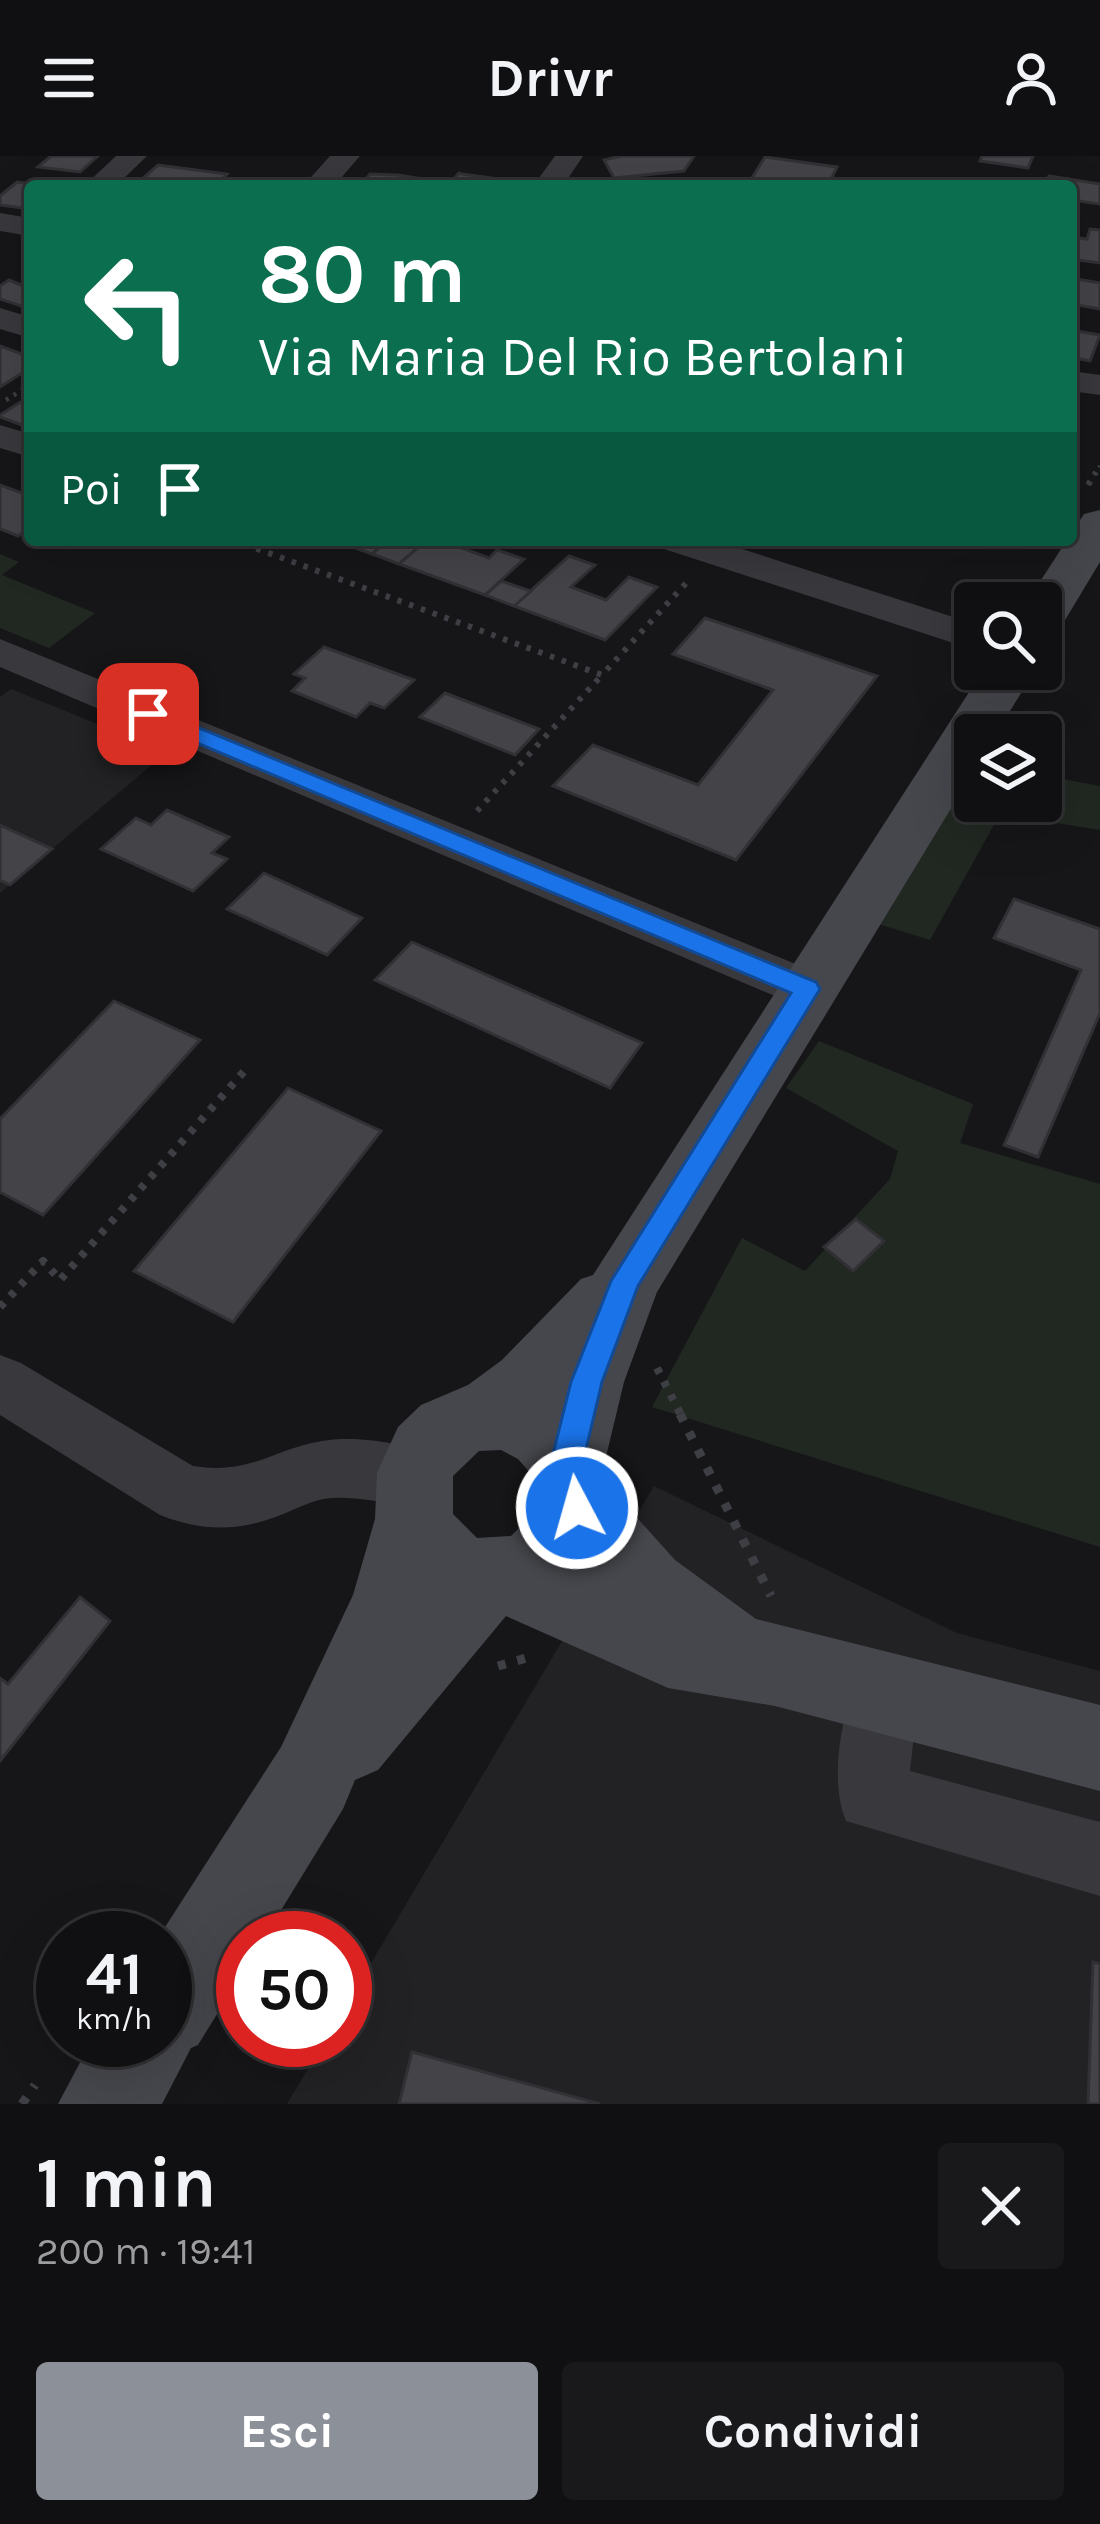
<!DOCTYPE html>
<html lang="it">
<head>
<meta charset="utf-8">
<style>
  body { margin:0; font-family:Karla,sans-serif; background:#19191b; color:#f1f3f6; height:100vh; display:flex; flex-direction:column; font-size:45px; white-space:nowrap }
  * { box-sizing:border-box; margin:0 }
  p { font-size:39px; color:#9c9d9f }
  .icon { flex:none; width:66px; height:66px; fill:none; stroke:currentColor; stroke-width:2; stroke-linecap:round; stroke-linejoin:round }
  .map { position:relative; height:1948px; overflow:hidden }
  .details { display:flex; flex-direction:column; background:#101012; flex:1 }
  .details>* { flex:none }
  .guide { position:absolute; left:24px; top:24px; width:1053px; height:366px; border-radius:12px; box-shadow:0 12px 48px #0002,0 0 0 3px #303032; background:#0b6e4f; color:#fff; overflow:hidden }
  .fabs { position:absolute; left:954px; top:426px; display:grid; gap:24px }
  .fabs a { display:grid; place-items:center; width:108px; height:108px; border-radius:12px; background:#101012; box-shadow:0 12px 48px #0002,0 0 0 3px #303032; font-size:60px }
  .speed { position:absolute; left:36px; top:1755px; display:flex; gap:24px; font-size:60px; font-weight:700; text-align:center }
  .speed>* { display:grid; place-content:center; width:156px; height:156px; border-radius:50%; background:#101012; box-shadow:0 12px 48px #0002,0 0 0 3px #303032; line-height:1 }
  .speed small { font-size:30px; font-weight:400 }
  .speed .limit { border:18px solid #d22; background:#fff; color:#111 }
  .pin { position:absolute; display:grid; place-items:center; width:102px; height:102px; color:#fff; margin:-51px; border-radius:24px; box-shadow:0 6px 18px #0006 }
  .me { position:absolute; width:132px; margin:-66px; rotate:354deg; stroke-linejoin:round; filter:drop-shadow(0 0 9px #0008) }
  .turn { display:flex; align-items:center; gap:42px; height:252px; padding:0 36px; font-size:54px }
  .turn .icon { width:156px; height:156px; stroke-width:2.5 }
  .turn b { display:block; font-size:84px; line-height:102px }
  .then { display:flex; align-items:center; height:114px; padding:0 36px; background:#0003; gap:24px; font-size:45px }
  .round { display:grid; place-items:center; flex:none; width:126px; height:126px; border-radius:12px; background:#19191b }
  .head { display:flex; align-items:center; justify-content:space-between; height:204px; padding:0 36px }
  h1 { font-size:72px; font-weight:700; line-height:90px }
  .cta { display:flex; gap:24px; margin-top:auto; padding:24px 36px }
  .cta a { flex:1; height:138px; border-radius:12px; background:#8c9099; color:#fff; font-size:48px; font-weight:700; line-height:138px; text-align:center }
  .cta a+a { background:#19191b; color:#f1f3f6 }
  header { display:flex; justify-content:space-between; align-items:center; height:156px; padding:0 36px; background:#101012; font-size:54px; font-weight:700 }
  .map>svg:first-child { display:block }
  .built { fill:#222225 }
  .green { fill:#212822 }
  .building { fill:#434348; stroke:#313034; stroke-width:3 }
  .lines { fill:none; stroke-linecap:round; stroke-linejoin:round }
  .path-far3 { stroke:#3e3f44; stroke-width:4.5; stroke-dasharray:3 6; stroke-linecap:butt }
  .path-far2 { stroke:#3e3f44; stroke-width:6; stroke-dasharray:4.5 8; stroke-linecap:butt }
  .path-far1 { stroke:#3e3f44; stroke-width:8; stroke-dasharray:6 9; stroke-linecap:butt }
  .path { stroke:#3e3f44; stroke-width:9; stroke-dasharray:8 12; stroke-linecap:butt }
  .street { fill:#38383d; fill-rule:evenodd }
  .secondary { fill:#46474c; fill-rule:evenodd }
  .route { fill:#1a73e8; stroke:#114b97; stroke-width:3 }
</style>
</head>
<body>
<header><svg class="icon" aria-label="menu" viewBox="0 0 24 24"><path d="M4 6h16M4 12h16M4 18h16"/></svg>Drivr<svg class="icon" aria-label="person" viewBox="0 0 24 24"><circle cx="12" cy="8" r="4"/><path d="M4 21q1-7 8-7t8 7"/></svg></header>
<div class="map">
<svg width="1100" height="1948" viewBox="0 0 1100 1948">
  <rect width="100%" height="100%" fill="#161618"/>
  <g class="built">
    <polygon points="11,533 167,596 0,737 0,541"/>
    <polygon points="654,1330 957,1477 1100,1515 1100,1948 287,1948 325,1884 345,1884 345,1851"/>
  </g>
  <g class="green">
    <polygon points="0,398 19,406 2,419 95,457 49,492 0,472"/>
    <polygon points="975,610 975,645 1041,645 1041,619 1100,630 1100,674 1000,658 930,784 872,766"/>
    <polygon points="819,885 973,948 960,987 1100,1028 1100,1391 652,1251 742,1082 805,1115 890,1023 898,995 786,932"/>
  </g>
  <g class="building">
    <polygon points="51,0 98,0 80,16 38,11"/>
    <polygon points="621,0 694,0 684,15 614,22 604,4"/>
    <polygon points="982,0 1033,0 1028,12 980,5"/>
    <polygon points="765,1 837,11 828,30 770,30 750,25"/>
    <polygon points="158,9 196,14 227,18 216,30 134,30"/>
    <polygon points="459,17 462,18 506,24 502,30 448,30"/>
    <polygon points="370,18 398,19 423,23 416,30 360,30"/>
    <polygon points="1049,20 1100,28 1100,48 1071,44 1071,30 1045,30"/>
    <polygon points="17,26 44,30 30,30 30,53 0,49 0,40"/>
    <polygon points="1090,73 1100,74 1100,107 1071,103 1071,81 1087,83"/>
    <polygon points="1071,122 1100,127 1100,153 1071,148"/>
    <polygon points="9,124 21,129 30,124 30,153 0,143 0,130"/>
    <polygon points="1071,174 1100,179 1090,205 1071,201"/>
    <polygon points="0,190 30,201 30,212 0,231"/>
    <polygon points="30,240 30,272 0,261 0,259"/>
    <polygon points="0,329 30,340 30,372 18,380 0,373"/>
    <polygon points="334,384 388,384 372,398"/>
    <polygon points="388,384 392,384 417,393 399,408 372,398"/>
    <polygon points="427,384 463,384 456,390 489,402 497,394 524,403 485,439 399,408"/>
    <polygon points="569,400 595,409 571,431 606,444 629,421 657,431 605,484 514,450"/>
    <polygon points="501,425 531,435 514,450 485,439"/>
    <polygon points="705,462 877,520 736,704 553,630 593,589 698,629 773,534 673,498"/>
    <polygon points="324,491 414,524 384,552 370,547 356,561 292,535 305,522 294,518"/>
    <polygon points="445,537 539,573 515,599 420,561"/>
    <polygon points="167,654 229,681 212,697 227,703 193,735 101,693 136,662 151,669"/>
    <polygon points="0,669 52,693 10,729 0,724"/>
    <polygon points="264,717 362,762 327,799 227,753"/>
    <polygon points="1014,743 1100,773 1100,857 1038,1001 1004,989 1081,814 994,782"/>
    <polygon points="412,786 642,887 610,932 375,824"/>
    <polygon points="114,845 200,884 43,1059 0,1036 0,963"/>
    <polygon points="288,932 381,975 233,1166 134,1115"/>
    <polygon points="856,1063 884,1085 853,1115 824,1091"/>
    <polygon points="80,1441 110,1465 0,1605 0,1522 8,1528"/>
    <polygon points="1093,1806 1100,1808 1100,1948 1088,1948"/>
    <polygon points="412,1896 600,1948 399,1948"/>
  </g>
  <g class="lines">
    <g class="path-far3">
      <polyline points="6,244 30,229"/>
      <polyline points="1094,319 1100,310"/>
    </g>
    <g class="path-far2">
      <polyline points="1088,329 1096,316"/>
      <polyline points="233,384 602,519 688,425"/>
      <polyline points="477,655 602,519"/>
    </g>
    <g class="path-far1">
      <polyline points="0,1151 43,1105 60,1124 247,912"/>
      <polyline points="657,1212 682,1261"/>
    </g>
    <g class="path">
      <polyline points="680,1258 771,1440"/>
      <polyline points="498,1510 530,1501"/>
      <polyline points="22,1948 35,1929"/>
    </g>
    <g class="street">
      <polygon points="116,0 147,0 116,30 84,30"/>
      <polygon points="330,0 360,0 334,30 303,30"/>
      <polygon points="555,0 583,0 563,30 533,30"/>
      <polygon points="0,57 30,62 30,80 0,75"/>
      <polygon points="0,152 30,161 30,182 0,173"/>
      <polygon points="1071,215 1100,219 1100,239 1071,235"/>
      <polygon points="0,269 30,278 30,301 0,292"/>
      <polygon points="656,384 714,384 975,468 975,494 661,392"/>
      <polygon points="0,483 825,820 832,833 825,846 807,852 789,846 0,511"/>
      <path d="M0 1199 21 1207 193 1310C252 1319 270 1294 322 1285 354 1279 404 1287 434 1299L444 1320 434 1341C396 1356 361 1337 323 1343 308 1346 292 1355 278 1360 237 1376 200 1375 160 1359L0 1259Z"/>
      <path d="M885 1500 909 1510 919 1534 910 1615 1100 1666V1740L846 1665C828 1622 843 1553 861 1510Z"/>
    </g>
    <g class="secondary">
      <polygon points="1100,354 1100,406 1059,474 1041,478 1041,447 1026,447 1084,358"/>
      <path d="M984 513H1036L995 579H975V613L657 1136 624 1226 605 1305 613 1335 675 1404 756 1463 1100 1549V1635L775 1550 668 1532 506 1460 378 1614 355 1624 343 1653 264 1782H243V1816L198 1889 191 1892 162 1948H58L92 1884H165V1782H158L281 1591 353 1439 375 1363 377 1317 398 1271 421 1249 468 1229 502 1204 581 1123 593 1119ZM501 1294 518 1303 533 1320V1358L511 1380 477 1382 453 1358V1320L479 1295Z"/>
    </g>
  </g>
  <polygon class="route" points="148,551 816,826 820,833 638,1130 602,1226 584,1302 592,1326 588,1363 577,1367 565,1363 552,1302 571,1226 611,1125 791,837 140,563 140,553"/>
</svg>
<div class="fabs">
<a><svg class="icon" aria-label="search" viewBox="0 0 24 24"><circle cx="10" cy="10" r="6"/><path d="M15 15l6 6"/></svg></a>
<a><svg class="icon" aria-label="layers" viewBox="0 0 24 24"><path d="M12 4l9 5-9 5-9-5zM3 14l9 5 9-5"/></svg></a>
</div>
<div class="speed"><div>41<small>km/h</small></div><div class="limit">50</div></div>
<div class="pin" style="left:148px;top:558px;background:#d93025"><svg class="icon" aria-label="arrive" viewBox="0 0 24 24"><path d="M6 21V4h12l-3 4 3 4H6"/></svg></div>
<svg class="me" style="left:577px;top:1352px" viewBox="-20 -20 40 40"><circle r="17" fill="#1a73e8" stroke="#fff" stroke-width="3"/><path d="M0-11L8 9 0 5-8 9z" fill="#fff"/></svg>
<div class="guide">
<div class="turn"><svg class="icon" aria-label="left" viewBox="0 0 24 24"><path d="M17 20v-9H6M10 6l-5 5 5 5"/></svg><div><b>80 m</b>Via Maria Del Rio Bertolani</div></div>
<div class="then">Poi<svg class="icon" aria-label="arrive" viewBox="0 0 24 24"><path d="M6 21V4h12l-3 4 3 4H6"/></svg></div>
</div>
</div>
<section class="details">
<div class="head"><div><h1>1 min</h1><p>200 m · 19:41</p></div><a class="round"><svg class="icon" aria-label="close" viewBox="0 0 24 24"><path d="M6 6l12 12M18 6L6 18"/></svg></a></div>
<div class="cta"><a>Esci</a><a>Condividi</a></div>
</section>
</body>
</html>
